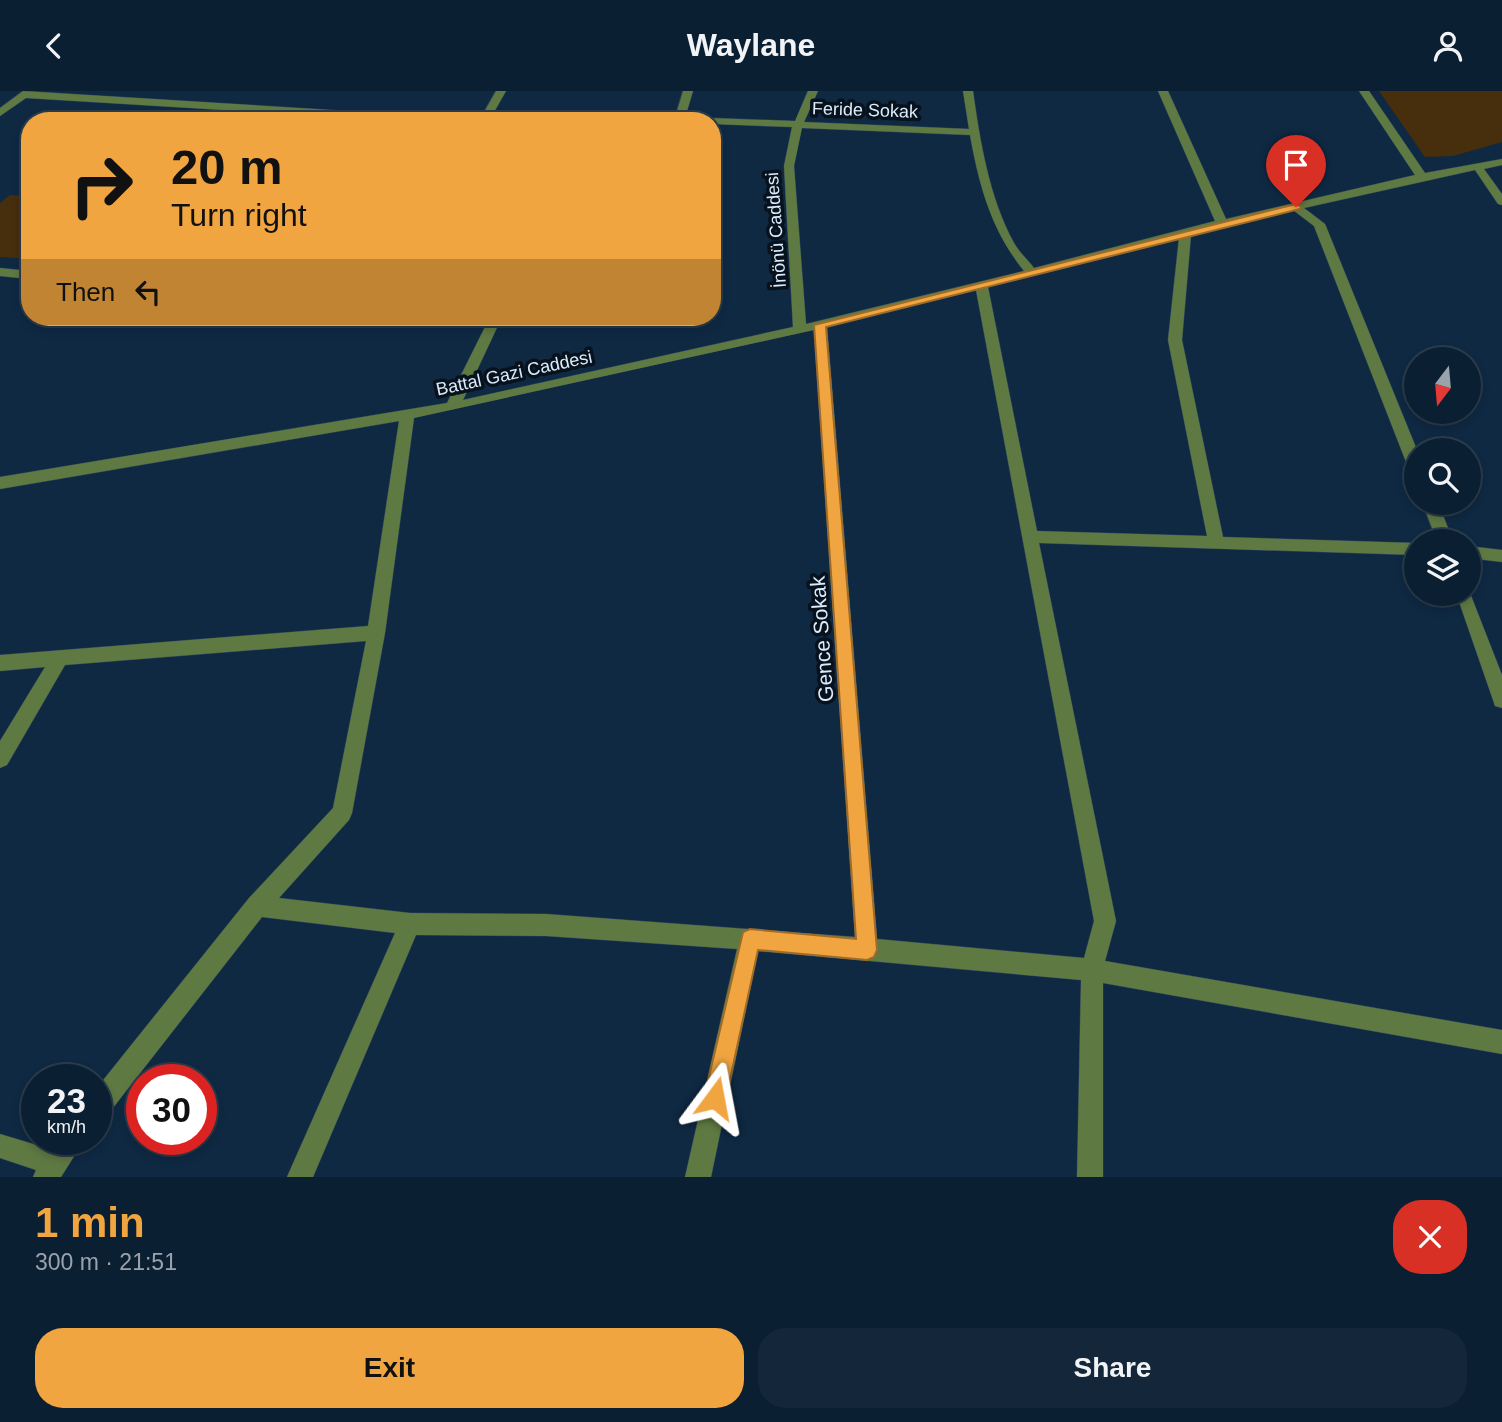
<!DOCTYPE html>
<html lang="en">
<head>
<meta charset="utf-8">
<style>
  body { margin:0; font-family:Arial,sans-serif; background:#14273a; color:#f1f3f6; height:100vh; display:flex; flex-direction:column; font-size:26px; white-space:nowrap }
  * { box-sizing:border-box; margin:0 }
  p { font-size:23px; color:#9aa2ac }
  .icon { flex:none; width:38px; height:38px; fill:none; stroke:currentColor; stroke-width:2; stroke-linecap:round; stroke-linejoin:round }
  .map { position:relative; height:1086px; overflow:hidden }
  .side { display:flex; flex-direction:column; background:#0b1f32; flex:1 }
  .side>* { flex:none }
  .guide { position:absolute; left:21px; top:21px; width:700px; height:214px; border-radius:28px; box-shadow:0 4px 10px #0003,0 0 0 2px #2b3d4d; background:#f1a540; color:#111; overflow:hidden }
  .needle { width:46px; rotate:196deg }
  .tools { position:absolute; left:1404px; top:256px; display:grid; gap:14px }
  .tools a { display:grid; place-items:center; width:77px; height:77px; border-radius:50%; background:#0b1f32; box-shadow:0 4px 10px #0003,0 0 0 2px #2b3d4d; font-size:35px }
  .speed { position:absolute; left:21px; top:973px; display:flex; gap:14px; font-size:35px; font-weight:700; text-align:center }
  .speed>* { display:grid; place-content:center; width:91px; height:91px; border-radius:50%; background:#0b1f32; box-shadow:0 4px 10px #0003,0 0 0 2px #2b3d4d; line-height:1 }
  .speed small { font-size:18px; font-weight:400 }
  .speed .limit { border:10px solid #d22; background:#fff; color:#111 }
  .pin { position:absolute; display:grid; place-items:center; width:60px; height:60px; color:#fff; margin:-72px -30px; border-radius:50% 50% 50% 0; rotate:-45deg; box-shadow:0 0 7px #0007 }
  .pin .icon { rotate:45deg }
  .me { position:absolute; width:77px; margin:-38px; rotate:13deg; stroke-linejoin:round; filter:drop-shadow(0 0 5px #0008) }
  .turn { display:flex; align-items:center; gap:24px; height:147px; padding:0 35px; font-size:32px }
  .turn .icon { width:91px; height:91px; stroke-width:2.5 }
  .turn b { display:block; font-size:49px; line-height:60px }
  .then { display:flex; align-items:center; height:66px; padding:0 35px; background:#0003; gap:14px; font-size:26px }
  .round { display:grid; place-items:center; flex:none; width:74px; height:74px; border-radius:28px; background:#14273a }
  .overview { display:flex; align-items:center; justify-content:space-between; height:119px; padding:0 35px }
  h1 { font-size:42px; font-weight:700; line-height:52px; color:#f1a540 }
  .primary-button { display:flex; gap:14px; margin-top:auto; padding:14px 35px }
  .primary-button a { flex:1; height:80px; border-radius:28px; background:#f1a540; color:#111; font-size:28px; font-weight:700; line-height:80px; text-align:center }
  .primary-button a+a { background:#14273a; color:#f1f3f6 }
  header { display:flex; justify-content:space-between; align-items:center; height:91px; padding:0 35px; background:#0b1f32; font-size:32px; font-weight:700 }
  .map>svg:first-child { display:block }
  .green { fill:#472e0c }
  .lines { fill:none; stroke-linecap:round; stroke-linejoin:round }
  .minor-casing { stroke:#2c445d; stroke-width:1 }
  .minor { fill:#5f7943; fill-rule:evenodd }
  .route { fill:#f1a540; stroke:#9d6b2a; stroke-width:2 }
  .labels { text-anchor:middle; stroke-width:7; stroke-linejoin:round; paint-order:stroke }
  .far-street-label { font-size:18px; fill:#dbebfc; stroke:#07121d }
  .street-label { font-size:21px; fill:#dbebfc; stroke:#07121d }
</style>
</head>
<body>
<header><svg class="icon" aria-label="back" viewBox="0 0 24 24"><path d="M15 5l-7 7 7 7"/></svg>Waylane<svg class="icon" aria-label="person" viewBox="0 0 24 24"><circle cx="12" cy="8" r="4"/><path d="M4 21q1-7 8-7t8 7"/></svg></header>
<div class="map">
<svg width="1502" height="1086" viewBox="0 0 1502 1086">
  <rect width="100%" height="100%" fill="#0f2943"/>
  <g class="green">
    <polygon points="1379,0 1502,0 1502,51 1453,65 1425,66"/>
    <polygon points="10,104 30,105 30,168 0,166 0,112"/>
  </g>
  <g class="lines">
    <defs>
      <g id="minor">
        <polygon points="23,0 462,27 467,30 407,30 26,7 0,25 0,17"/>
        <polygon points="496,0 506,0 489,30 479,30"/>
        <polygon points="683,0 693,0 684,30 674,30"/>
        <path d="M808 0H818L804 31 969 38 963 0H973C980 50 989 106 1014 152 1019 161 1028 169 1034 177L1215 130 1158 0H1168L1226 128 1415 84 1359 0H1369L1425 82 1502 68V74L1484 78 1502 103V114L1498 113 1475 79 1304 117 1325 133 1417 359 1416 381 1408 376 1314 135 1293 119 1191 144 1182 249 1223 446 1416 452V464L1039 452 1116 830 1105 870 1502 939V963L1103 892V1086H1077L1081 889 758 860 711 1086H685L737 858 546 845 416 844 313 1086H287L395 842 262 826 105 1027 96 1030V998L249 807 333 717 366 550 65 574 7 674 0 677V650L45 576 0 580V564L368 535 399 330 0 398V386L447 312 490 226H502L463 309 793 236 784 75 792 36 712 33V30H707L712 27 795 30ZM802 37 970 44C979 94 991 139 1024 180L806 233 794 75ZM1179 147 1168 249 1207 445 1037 440 988 196ZM976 199 1094 830 1084 867 877 848 827 236ZM814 239 855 846 546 823 410 822 279 807 349 729 352 722 385 542 414 327Z"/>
        <polygon points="0,177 30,180 30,188 0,185"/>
        <polygon points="1422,411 1438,411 1453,450 1437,450"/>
        <polygon points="1468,455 1502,459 1502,471 1468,467"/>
        <polygon points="1468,497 1502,584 1502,617 1495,615 1493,609 1456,502 1468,502"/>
        <polygon points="0,1043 50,1058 58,1048 85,1048 61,1086 33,1086 36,1079 0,1067"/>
      </g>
    </defs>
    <use href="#minor" class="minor-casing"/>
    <use href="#minor" class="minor"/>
  </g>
  <polygon class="route" points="1296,113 1301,116 1300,118 826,236 877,859 874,866 867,869 758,859 726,1007 723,1015 715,1018 707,1015 704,1007 743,841 750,838 856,848 814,234"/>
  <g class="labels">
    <g class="far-street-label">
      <text transform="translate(865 19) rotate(2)" y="6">Feride Sokak</text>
      <text transform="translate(776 139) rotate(-94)" y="6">İnönü Caddesi</text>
      <text transform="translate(514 282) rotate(-12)" y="6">Battal Gazi Caddesi</text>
    </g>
    <g class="street-label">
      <text transform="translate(822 548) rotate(-94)" y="7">Gence Sokak</text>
    </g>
  </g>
</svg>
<div class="tools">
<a><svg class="needle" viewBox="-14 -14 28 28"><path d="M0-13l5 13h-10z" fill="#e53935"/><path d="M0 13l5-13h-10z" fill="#9aa2ac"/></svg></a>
<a><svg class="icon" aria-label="search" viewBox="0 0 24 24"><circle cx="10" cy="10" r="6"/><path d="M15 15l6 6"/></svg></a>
<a><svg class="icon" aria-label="layers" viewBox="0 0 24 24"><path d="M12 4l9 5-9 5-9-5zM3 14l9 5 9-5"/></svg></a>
</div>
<div class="speed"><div>23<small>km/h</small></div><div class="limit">30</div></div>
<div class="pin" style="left:1296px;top:116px;background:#d93025"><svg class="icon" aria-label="arrive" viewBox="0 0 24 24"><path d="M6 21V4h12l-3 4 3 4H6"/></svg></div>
<svg class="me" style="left:715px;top:1007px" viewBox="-20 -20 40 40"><path d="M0-17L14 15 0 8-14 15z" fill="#f1a540" stroke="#fff" stroke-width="4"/></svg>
<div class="guide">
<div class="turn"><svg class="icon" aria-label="right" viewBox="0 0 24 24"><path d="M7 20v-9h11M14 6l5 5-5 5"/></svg><div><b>20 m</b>Turn right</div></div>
<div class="then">Then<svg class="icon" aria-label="left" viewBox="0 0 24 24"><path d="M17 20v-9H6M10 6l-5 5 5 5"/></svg></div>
</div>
</div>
<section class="side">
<div class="overview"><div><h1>1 min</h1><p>300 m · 21:51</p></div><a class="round" style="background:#d93025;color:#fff"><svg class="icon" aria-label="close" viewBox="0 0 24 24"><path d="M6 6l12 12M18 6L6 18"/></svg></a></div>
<div class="primary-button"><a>Exit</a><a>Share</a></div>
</section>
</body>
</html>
